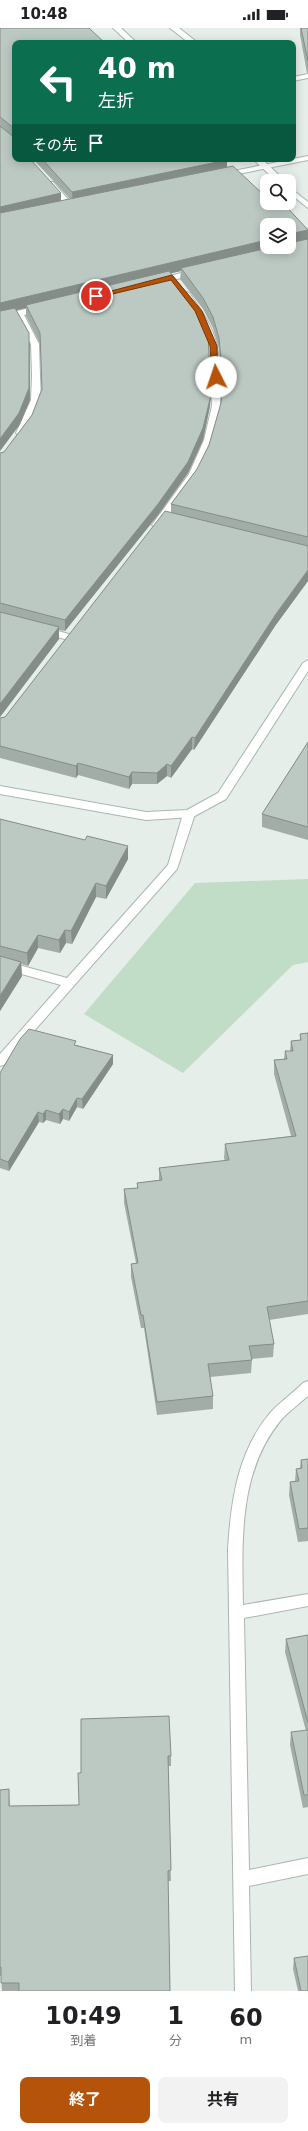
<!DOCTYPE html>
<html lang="ja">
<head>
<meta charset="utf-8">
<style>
  body { margin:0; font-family:"DejaVu Sans","Noto Sans JP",sans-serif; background:#f2f2f2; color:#202124; height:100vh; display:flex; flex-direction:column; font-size:15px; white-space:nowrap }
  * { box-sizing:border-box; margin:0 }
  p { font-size:13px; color:#757577 }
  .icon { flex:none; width:22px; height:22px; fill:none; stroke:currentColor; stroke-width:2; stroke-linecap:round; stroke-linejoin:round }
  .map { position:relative; height:1963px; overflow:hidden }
  .side { display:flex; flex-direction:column; background:#fff; flex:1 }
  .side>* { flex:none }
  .guide { position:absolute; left:12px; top:12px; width:284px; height:122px; border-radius:8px; box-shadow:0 2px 10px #0003; background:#0b6e4f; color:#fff; overflow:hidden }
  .controls { position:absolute; left:260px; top:146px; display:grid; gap:8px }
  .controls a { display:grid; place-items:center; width:36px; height:36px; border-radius:8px; background:#fff; box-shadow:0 2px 10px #0003; font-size:20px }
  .pin { position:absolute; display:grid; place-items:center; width:34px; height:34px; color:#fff; margin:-17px; border:2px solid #fff; border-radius:50%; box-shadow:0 1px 4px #0007 }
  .me { position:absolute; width:44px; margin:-22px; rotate:356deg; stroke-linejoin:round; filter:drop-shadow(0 0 3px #0008) }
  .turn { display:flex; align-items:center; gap:14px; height:84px; padding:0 20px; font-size:18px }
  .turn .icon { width:52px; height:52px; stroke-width:2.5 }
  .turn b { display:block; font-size:28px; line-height:34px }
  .then { display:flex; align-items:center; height:38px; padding:0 20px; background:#0003; gap:8px; font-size:15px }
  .eta { display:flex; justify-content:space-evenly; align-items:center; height:68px; text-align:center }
  .eta b { font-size:24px; font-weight:700; line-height:28px }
  .cta { display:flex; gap:8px; margin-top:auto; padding:8px 20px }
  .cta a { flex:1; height:46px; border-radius:8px; background:#b45309; color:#fff; font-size:16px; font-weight:700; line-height:46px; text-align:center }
  .cta a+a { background:#f2f2f2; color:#202124 }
  .status { display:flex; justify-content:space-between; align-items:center; height:28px; padding:0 20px; background:#fff; direction:ltr }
  .status svg { height:11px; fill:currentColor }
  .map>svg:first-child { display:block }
  .green { fill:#c1ddc7 }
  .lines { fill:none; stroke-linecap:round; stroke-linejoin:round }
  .lane-casing { stroke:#a9b6b1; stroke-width:2 }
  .street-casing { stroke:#a9b6b1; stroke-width:2 }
  .secondary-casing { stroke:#a5b9b1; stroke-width:2 }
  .lane { fill:#fff; fill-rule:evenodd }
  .street { fill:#fff; fill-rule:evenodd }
  .secondary { fill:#fff; fill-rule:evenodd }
  .wall { fill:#a2ada8 }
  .shaded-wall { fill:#848d88 }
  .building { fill:#bcc9c3; stroke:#848d88 }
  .route { fill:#b45309; stroke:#753606 }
</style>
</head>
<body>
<div class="status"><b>10:48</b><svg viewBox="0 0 49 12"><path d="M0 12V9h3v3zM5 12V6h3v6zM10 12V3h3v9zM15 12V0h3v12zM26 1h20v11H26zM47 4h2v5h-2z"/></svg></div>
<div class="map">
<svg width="308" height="1963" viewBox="0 0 308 1963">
  <rect width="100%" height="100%" fill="#e6eeea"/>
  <polygon class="green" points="308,851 308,934 293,937 183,1045 84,986 195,855"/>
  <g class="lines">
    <defs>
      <g id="lane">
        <polygon points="170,0 179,0 198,15 189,15"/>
        <polygon points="308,46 308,50 293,53 293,49"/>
      </g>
      <g id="street">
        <polygon points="308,128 308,132 223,149 219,147 223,145"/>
        <polygon points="47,154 53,154 72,176 72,180 66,180 47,158"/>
        <polygon points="196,241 199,242 199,246 159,255 155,252"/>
        <path d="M186 264 189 265C200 280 214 300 217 319 225 362 221 409 198 447 187 465 173 482 160 499L157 500 152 497 189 446 204 412 212 378 209 318 194 283 182 267Z"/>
        <polygon points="42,277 45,278 45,282 24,287 39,316 40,348 41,372 26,405 21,408 16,405 31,372 32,348 31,316 16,289 0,293 0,287"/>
        <polygon points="44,599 72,607 73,609 68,612 40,604 40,600"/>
        <polygon points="189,782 195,786 177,841 4,1037 0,1038 0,1026 61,957 0,940 0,932 67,950 168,837 183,786"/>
        <path d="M308 1353V1368C299 1376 289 1383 281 1392 238 1444 242 1514 243 1577L308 1566V1578L244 1590 249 1842 308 1830V1846L249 1858 251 1963H235L228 1521C231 1472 238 1422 271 1384 281 1373 293 1365 303 1355Z"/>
      </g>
      <g id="secondary">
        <polygon points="113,0 121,0 137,15 129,15"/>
        <polygon points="253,131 262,131 285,153 276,153"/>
        <polygon points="289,159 308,174 308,180 289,165"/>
        <polygon points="308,632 308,643 226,771 193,789 146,792 0,766 0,758 146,784 187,782 218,765 303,635"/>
      </g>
    </defs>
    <use href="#lane" class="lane-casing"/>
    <use href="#street" class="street-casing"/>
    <use href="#secondary" class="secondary-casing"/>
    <use href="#lane" class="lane"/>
    <use href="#street" class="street"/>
    <use href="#secondary" class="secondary"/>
  </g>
  <g class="wall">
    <polygon points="0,0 15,15 15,131 61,165 61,173 70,171 33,131 226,131 227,132 227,139 267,175 308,201 308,553 275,598 194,722 192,721 171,750 167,748 157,756 132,756 129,761 78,747 76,750 0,730 0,690 5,689 171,485 171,476 197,441 209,417 221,375 222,360 219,321 213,300 203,281 180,251 181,243 171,245 210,378 203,412 188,445 158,487 65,603 59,602 59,611 0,689 0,425 4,424 32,387 42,361 40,316 26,288 26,280 16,282 30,316 30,372 20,396 0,423"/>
    <polygon points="300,0 308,0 308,45 307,45 300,7"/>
    <polygon points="308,714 308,812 262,799 262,786"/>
    <polygon points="0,791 128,831 106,871 96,869 72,916 66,915 60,925 38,920 28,938 21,936 22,948 0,983"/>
    <polygon points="308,1005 308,1286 269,1292 274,1316 273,1329 252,1331 251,1345 210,1349 213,1368 213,1381 157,1387 144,1300 141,1300 131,1249 131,1236 136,1235 124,1175 124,1161 137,1160 137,1155 159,1152 159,1140 225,1133 224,1130 225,1116 291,1108 274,1046 274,1032 284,1031 285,1023 290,1023 291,1013 300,1012 300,1006"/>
    <polygon points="76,1017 113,1027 113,1036 83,1081 77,1079 69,1093 63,1091 60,1096 46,1092 43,1095 39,1094 9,1143 0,1140 0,1045"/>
    <polygon points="308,1431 308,1513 298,1514 289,1467 290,1454 295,1453 296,1441 300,1440 301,1432"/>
    <polygon points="308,1607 308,1779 303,1780 290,1717 291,1704 306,1703 285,1624 286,1611"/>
    <polygon points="81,1691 171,1728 171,1738 168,1738 171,1853 168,1853 170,1963 2,1963 1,1948 0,1948 0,1762 9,1761 10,1778 79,1777 81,1745"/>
    <polygon points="294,1930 308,1963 298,1963 293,1941"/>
  </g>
  <g class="shaded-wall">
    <polygon points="227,132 227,143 73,174 72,164"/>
    <polygon points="61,165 61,176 0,189 0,179"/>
    <polygon points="308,202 308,213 289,217 289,206"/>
    <polygon points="267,212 267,219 281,219 181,240 181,243 27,279 26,277 26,280 0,286 0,275"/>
    <polygon points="29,305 30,372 20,396 0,423 0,411"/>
    <polygon points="211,367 210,378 203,412 188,445 158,487 65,603 65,592"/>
    <polygon points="308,542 308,553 275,598 194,722 195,710 276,586"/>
    <polygon points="59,599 59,611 0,689 0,676"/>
    <polygon points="192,709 192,721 171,750 171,738"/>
    <polygon points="78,735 78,747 76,750 76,738"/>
    <polygon points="167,736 167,748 157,756 157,745"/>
    <polygon points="132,744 132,756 129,761 129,749"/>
    <polygon points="128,818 128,831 106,871 106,858"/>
    <polygon points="96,855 96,869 72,916 71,903"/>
    <polygon points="65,902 66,915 60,925 59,912"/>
    <polygon points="38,907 38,920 28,938 27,925"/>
    <polygon points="21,934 22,948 0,983 0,968"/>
    <polygon points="113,1027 113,1036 83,1081 82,1071"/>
    <polygon points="77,1070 77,1079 69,1093 69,1084"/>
    <polygon points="63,1081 63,1091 60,1096 59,1086"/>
    <polygon points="46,1082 46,1092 43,1095 43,1086"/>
    <polygon points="38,1084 39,1094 9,1143 8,1134"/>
  </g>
  <g class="building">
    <polygon points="0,0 89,0 105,15 15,15 15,101 0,89"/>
    <polygon points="301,0 308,0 308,33"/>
    <polygon points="0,98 15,110 15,131 30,131 61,165 0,179"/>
    <polygon points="42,131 226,131 227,132 72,164"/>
    <polygon points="233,138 267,170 267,175 272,175 273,176 278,175 283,175 308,202 289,206 289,197 267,197 267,212 0,275 0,185"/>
    <polygon points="308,211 308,509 171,476 197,441 209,417 221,375 223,353 219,310 213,289 203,270 181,240 272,219 289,219 289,215"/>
    <polygon points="169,243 193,273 208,307 211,367 203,400 188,434 158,476 65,592 0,575 0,425 4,424 32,387 42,361 40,305 26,277"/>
    <polygon points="15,280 29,305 29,360 19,385 0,411 0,283"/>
    <polygon points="165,483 308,518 308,542 276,586 195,710 192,709 171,738 167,736 157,745 132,744 129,749 78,735 76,738 0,718 0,690 5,689"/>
    <polygon points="0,584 59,599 0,676"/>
    <polygon points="308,714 308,799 262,786"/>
    <polygon points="0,791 85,812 87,808 128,818 106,858 96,855 71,903 65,902 59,912 38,907 27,925 0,918"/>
    <polygon points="0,928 21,934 0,968"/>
    <polygon points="29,1001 76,1013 74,1017 113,1027 82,1071 77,1070 69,1084 63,1081 59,1086 46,1082 43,1086 38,1084 8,1134 0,1131 0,1045 20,1011"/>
    <polygon points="308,1005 308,1273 267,1279 274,1316 249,1318 252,1332 208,1336 213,1368 157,1374 143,1287 141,1287 131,1236 138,1235 124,1161 138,1160 137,1155 162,1152 159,1140 229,1132 225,1116 296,1108 274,1032 287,1031 285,1023 293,1023 291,1013 301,1012 300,1006"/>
    <polygon points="308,1431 308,1500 299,1501 290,1454 299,1453 296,1441 302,1440 301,1432"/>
    <polygon points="308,1607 308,1695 286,1611"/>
    <polygon points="169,1688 171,1728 168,1728 171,1842 168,1843 170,1963 19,1963 19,1955 1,1955 1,1939 0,1939 0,1762 9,1761 9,1778 79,1777 78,1745 81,1745 81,1691"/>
    <polygon points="308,1702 308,1767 304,1767 291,1704"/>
    <polygon points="308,1928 308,1963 301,1963 294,1930"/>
  </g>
  <polygon class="route" points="172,247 202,283 217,318 218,350 212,349 210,318 195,283 171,252 96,270 92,268"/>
</svg>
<div class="controls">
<a><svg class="icon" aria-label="search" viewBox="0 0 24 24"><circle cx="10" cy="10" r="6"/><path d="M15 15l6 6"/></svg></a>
<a><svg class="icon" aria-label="layers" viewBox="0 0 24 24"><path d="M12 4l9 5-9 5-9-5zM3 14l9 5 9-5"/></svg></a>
</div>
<div class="pin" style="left:96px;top:268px;background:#d93025"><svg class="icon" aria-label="arrive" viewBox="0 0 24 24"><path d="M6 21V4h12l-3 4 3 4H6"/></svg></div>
<svg class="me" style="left:216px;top:349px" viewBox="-20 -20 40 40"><circle r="19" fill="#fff"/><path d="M0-13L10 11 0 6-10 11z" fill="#b45309"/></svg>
<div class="guide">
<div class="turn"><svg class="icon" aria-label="left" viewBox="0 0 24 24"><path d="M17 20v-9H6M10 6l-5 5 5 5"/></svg><div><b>40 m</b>左折</div></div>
<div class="then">その先<svg class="icon" aria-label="arrive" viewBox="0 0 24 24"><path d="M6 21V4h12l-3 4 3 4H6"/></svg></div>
</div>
</div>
<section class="side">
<div class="eta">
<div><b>10:49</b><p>到着</p></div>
<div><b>1</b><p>分</p></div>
<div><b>60</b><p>m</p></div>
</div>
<div class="cta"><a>終了</a><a>共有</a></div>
</section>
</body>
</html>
